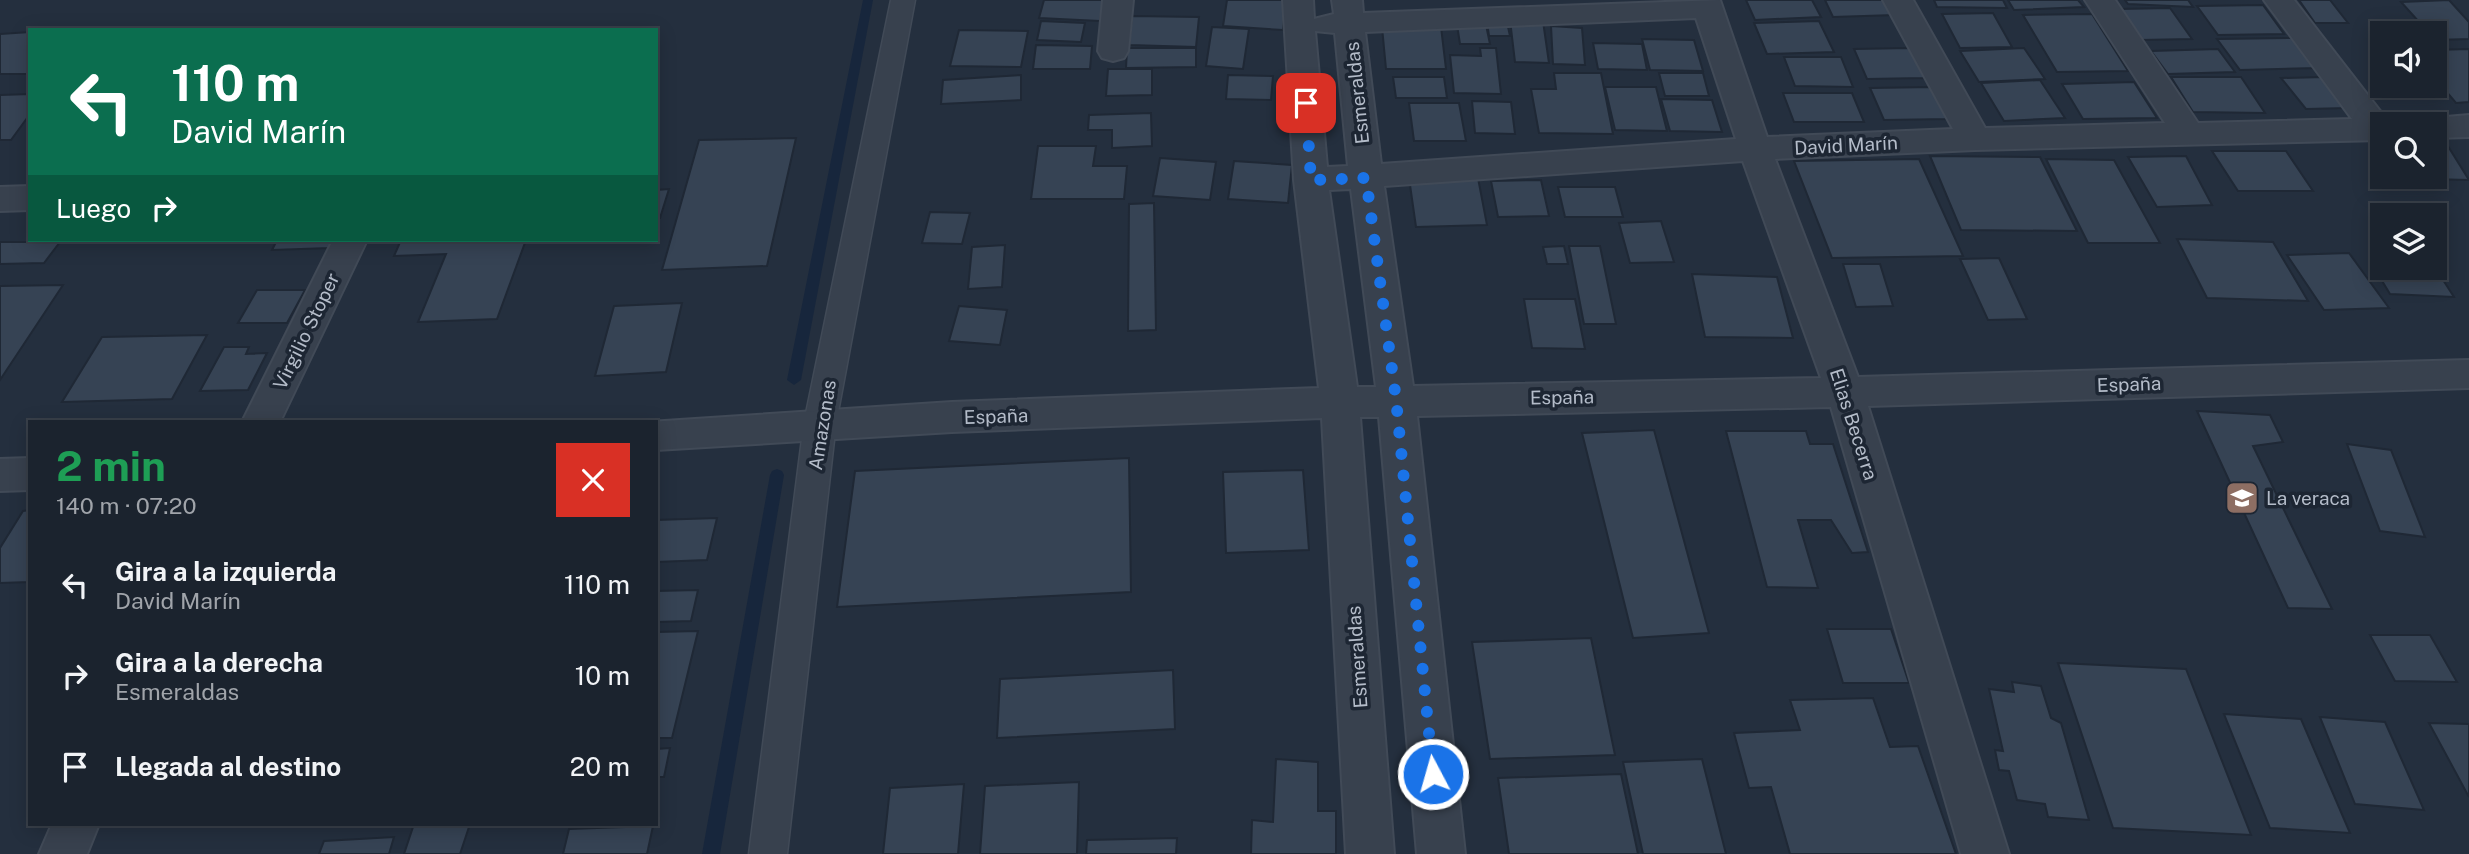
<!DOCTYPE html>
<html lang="es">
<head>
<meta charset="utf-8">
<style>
  body { margin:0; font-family:"Public Sans",sans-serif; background:#282f3a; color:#f1f3f6; height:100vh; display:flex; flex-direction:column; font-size:26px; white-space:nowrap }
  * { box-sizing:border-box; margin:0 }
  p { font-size:23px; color:#a0a4aa }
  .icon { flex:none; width:38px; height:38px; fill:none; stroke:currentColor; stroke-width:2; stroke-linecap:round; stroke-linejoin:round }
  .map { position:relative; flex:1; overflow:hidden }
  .panel { position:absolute; left:28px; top:420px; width:630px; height:406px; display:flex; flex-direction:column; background:#1b232e; border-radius:0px; box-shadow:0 4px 18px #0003,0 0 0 2px #39404a }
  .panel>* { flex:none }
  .hud { position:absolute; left:28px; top:28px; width:630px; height:214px; border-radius:0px; box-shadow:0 4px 18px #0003,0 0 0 2px #39404a; background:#0b6e4f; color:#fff; overflow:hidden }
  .fabs { position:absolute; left:2370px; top:21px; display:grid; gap:14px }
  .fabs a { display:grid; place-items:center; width:77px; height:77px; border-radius:0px; background:#1b232e; box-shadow:0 4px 18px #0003,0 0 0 2px #39404a; font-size:35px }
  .pin { position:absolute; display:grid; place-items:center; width:60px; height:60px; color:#fff; margin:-30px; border-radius:14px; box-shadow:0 4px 10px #0006 }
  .me { position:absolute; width:77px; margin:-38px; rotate:354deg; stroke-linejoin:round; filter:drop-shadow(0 0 5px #0008) }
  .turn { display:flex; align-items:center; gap:24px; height:147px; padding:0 28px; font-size:32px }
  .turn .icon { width:91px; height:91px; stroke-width:2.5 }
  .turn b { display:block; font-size:49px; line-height:60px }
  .then { display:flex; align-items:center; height:66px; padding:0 28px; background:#0003; gap:14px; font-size:26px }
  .round { display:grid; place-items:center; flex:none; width:74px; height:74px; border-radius:0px; background:#282f3a }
  .head { display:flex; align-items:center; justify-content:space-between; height:119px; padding:0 28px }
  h1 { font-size:42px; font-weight:700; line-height:52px; color:#1e9e55 }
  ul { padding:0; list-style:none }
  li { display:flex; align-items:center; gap:21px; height:91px; padding:0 28px }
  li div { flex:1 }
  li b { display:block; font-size:26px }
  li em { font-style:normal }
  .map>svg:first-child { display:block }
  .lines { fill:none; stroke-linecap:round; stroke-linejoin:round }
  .stream { fill:#17263c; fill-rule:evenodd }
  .building { fill:#364354; stroke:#1f2835; stroke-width:2 }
  .pedestrian-casing { stroke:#414a57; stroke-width:3 }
  .minor-casing { stroke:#414a57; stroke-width:4 }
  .pedestrian { fill:#38414e; fill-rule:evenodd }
  .minor { fill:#38414e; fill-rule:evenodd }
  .route { stroke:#1a73e8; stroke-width:12; stroke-dasharray:0 21.6 }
  .labels { text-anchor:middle; stroke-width:7; stroke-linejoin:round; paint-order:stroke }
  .street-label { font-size:19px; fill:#b4bcc9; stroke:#1d2633 }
  .poi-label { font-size:19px; fill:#b4bcc9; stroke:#1d2633; text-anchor:start }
</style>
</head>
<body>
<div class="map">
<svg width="2469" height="854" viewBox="0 0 2469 854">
  <rect width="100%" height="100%" fill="#242f3e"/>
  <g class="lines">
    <g class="stream">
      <polygon points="863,0 873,0 801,380 794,385 787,380"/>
      <polygon points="777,469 782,471 784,475 720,854 702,854 770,475 772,471"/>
    </g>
  </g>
  <g class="building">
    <polygon points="1044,0 1104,0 1100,21 1039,18"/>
    <polygon points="1227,0 1286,0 1283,30 1223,26"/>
    <polygon points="1746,0 1812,0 1821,17 1755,20"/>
    <polygon points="1825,0 1887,0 1895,15 1833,17"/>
    <polygon points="1934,0 2003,0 2007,8 1937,7"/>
    <polygon points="2008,0 2078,0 2084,7 2014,10"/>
    <polygon points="2125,0 2188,0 2193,7 2128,4"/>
    <polygon points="2299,0 2330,0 2348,23 2315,23"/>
    <polygon points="2449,0 2469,22 2469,39 2436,40 2434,33 2429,33 2401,2"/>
    <polygon points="2263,5 2284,34 2218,35 2197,6"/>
    <polygon points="2170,8 2192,39 2140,40 2119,9"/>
    <polygon points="1993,13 2012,47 1960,48 1942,14"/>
    <polygon points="2092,14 2128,71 2057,72 2023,15"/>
    <polygon points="1132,16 1199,17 1196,47 1129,45"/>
    <polygon points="1510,20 1543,21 1549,63 1515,62"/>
    <polygon points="1041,21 1085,23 1081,42 1037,40"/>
    <polygon points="1819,21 1834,52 1767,54 1754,23"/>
    <polygon points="1487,22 1507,22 1510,36 1489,36"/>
    <polygon points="1457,25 1486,25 1490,44 1460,44"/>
    <polygon points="1551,26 1582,28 1585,65 1553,64"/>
    <polygon points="1212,27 1249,29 1243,69 1206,66"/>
    <polygon points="1382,27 1441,27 1446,69 1386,69"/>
    <polygon points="959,30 1028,31 1021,67 950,66"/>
    <polygon points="30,32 30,74 0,74 0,34"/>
    <polygon points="2293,38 2317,68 2240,70 2217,39"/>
    <polygon points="1642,39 1694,40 1703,71 1650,70"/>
    <polygon points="1593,43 1642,44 1647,70 1598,69"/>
    <polygon points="1036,45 1092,46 1090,69 1033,69"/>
    <polygon points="1127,48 1196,48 1196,67 1126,68"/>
    <polygon points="1480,48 1496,48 1501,94 1454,93 1450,55 1481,56"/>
    <polygon points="1911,48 1925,78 1867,79 1854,49"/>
    <polygon points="2024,48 2045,79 1979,82 1960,51"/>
    <polygon points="2218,49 2235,72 2168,74 2151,51"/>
    <polygon points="2469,49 2469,102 2456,103 2434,77 2434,50"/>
    <polygon points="1784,57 1841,57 1853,87 1795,86"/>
    <polygon points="1108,69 1152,69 1152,95 1106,96"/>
    <polygon points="1554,73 1601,73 1613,134 1539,133 1531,89 1556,89"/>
    <polygon points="1659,73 1703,73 1709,96 1665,96"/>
    <polygon points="1021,75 1021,100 941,104 943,80"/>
    <polygon points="1228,75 1273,76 1271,100 1226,99"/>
    <polygon points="1393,77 1444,77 1447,98 1396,98"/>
    <polygon points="2171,77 2241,77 2265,113 2193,112"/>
    <polygon points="2324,77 2349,108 2306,109 2281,78"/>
    <polygon points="2040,80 2065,118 2004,121 1981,83"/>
    <polygon points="2134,82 2157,118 2083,119 2062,84"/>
    <polygon points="1605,87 1656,87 1667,131 1615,130"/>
    <polygon points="1933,87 1949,119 1884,120 1870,88"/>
    <polygon points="1783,93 1852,93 1864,122 1794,122"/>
    <polygon points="30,94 30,114 11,140 0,140 0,95"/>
    <polygon points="1661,99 1712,100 1722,132 1670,131"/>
    <polygon points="1472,101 1511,102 1515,134 1475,133"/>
    <polygon points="1409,103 1459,103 1466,141 1414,141"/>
    <polygon points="1151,113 1152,146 1112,148 1112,130 1088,130 1089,115"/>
    <polygon points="796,138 767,266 662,270 699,140"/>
    <polygon points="2434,143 2446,143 2469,180 2428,179 2427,177 2434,177"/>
    <polygon points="1038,146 1096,146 1093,166 1127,166 1124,199 1031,199"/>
    <polygon points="2212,151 2286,151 2313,191 2238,191"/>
    <polygon points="1930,156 2040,157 2077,231 1961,230"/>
    <polygon points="2186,156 2212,205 2157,207 2128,157"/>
    <polygon points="1160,158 1216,162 1210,200 1153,196"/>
    <polygon points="1919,159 1963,256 1832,258 1794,161"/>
    <polygon points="2046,159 2114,160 2160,243 2088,243"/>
    <polygon points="1234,161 1292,165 1288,203 1228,199"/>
    <polygon points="1409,178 1478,178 1487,225 1416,227"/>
    <polygon points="1541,180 1549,216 1498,217 1491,181"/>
    <polygon points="1558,187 1615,187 1623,217 1565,217"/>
    <polygon points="669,189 660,218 656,218 656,190"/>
    <polygon points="1154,203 1156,330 1128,331 1129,204"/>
    <polygon points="930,212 970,213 962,244 922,243"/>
    <polygon points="1661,221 1674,262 1630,263 1619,223"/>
    <polygon points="2177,239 2273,242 2308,301 2207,298"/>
    <polygon points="277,240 334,240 330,248 272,250"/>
    <polygon points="401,240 526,240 497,319 418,322 446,254 394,256"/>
    <polygon points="0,242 60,242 44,263 0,264"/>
    <polygon points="1005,245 1002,287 968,289 972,247"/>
    <polygon points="1564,246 1568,264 1547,264 1543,247"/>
    <polygon points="1569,246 1600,246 1616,324 1584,324"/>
    <polygon points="2349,253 2389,308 2324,310 2287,255"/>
    <polygon points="1999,258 2027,319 1988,320 1960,259"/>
    <polygon points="2370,261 2382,261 2382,268 2434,266 2454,297 2390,294"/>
    <polygon points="1843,264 1880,264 1893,306 1856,307"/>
    <polygon points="1692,274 1777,277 1793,338 1705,337"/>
    <polygon points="63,285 0,380 0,286"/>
    <polygon points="257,290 305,290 287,323 238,323"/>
    <polygon points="1524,299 1575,299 1585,349 1532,348"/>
    <polygon points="682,303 666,372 595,376 614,306"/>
    <polygon points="959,306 1007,310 1000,345 949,341"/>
    <polygon points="207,335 172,399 62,402 102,337"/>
    <polygon points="224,347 249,347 246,354 267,353 248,390 200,391"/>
    <polygon points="2197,411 2270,415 2283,442 2253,446 2332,609 2288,608"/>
    <polygon points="1654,430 1709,633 1633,638 1582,433"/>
    <polygon points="1726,431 1806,431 1810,444 1833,444 1868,552 1852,553 1831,520 1798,520 1818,588 1767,587"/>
    <polygon points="2347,444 2391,450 2425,537 2380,531"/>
    <polygon points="1129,458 1131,592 837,607 855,471"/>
    <polygon points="1303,470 1309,550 1226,553 1223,472"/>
    <polygon points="30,510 30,582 0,583 0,548 23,511"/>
    <polygon points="717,518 707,560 656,562 656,520"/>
    <polygon points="698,590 691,621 656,622 656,591"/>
    <polygon points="1827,629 1891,629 1909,683 1843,683"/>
    <polygon points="698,631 672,738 656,738 656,632"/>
    <polygon points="2370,635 2430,635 2457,682 2395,681"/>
    <polygon points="1591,638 1615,755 1490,759 1472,642"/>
    <polygon points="2058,663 2186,669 2251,835 2113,828"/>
    <polygon points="1173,670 1175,729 997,738 1000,679"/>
    <polygon points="2012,682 2041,686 2051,718 2061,723 2089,820 2048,817 2045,804 2017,800 2009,771 1999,770 1995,750 2003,751 1989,689 2014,692"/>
    <polygon points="1873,698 1890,747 1918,746 1956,854 1790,854 1771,787 1749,788 1734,733 1800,730 1790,700"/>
    <polygon points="2224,714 2301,719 2350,833 2270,828"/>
    <polygon points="2320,717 2385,722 2424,810 2355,804"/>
    <polygon points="2429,723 2469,724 2469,797"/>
    <polygon points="670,748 664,777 656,777 656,749"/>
    <polygon points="1276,759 1318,762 1318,811 1336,811 1336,854 1251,854 1252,820 1273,822"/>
    <polygon points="1702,759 1726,854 1643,854 1623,762"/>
    <polygon points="1621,774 1638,854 1509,854 1498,778"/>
    <polygon points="1079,782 1077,854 980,854 985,786"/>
    <polygon points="964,784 958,854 883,854 890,788"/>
    <polygon points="414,824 470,824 460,854 404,854"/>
    <polygon points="653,826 647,854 563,854 569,829"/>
    <polygon points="394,837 389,854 319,854 324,841"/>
    <polygon points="1177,838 1176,854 1086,854 1087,840"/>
  </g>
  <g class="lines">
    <defs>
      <polygon id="pedestrian" points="891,0 915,0 836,423 787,854 749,854 804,423"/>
      <g id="minor">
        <polygon points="1103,0 1133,0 1128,51 1124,58 1113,61 1102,58 1098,51"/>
        <path d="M1283 0H1313L1314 19 1334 14 1332 0H1362L1363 13 1720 0 1767 137 1953 129 1883 0H1913L1985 128 2165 123 2085 0H2115L2198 123 2352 119 2264 0H2294L2387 120 2393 121 2395 124H2382V140L1975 150 1775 159 1858 377 2469 360V388L1868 406 2009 854H1961L1831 407 1417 416 1465 854H1417L1379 417H1360L1394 854H1346L1322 418 952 432 656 450V422H649L952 402 1319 388 1294 180ZM1696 18 1736 139 1381 164 1365 32ZM1315 31 1335 33 1348 166 1327 167ZM1743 161 1821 378 1413 386 1384 186ZM1351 189 1376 387H1357L1329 190Z"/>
        <polygon points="2469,115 2469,137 2434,138 2434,124 2420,124 2423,119"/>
        <polygon points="30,186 30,210 0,211 0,187"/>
        <polygon points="333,240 367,240 280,422 242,422"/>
        <polygon points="30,458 30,490 0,491 0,459"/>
        <polygon points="52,824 99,824 87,854 39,854"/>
      </g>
    </defs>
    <use href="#pedestrian" class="pedestrian-casing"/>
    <use href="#minor" class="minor-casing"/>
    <use href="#pedestrian" class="pedestrian"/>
    <use href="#minor" class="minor"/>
  </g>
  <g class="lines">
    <polyline class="route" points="1306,103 1311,180 1366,178 1396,399 1433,774"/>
  </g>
  <defs>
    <symbol id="school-square" viewBox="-11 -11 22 22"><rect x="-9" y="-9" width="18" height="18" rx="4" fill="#8d6e63" stroke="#1d2633"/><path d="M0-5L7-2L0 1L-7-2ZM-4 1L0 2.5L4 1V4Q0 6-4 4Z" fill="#fff"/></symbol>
  </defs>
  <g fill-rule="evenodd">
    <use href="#school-square" x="2223" y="479" width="38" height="38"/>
  </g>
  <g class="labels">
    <g class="street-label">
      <text transform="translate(1357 93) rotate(-96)" y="7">Esmeraldas</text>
      <text transform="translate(1846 145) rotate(-3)" y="7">David Marín</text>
      <text transform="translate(306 331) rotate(-64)" y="7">Virgilio Stoper</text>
      <text transform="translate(2129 384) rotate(-2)" y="7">España</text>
      <text transform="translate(1562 397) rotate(-1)" y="7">España</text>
      <text transform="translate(996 416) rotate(-2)" y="7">España</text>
      <text transform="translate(1854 424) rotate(72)" y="7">Elias Becerra</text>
      <text transform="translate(822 425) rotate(-81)" y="7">Amazonas</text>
      <text transform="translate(1357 657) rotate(-94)" y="7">Esmeraldas</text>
    </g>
    <g class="poi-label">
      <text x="2266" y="505">La veraca</text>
    </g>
  </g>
</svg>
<div class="fabs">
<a><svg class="icon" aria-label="sound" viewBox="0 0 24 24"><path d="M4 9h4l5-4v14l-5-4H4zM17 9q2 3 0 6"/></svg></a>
<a><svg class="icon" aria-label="search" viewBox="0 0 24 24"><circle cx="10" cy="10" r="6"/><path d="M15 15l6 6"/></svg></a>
<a><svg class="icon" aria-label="layers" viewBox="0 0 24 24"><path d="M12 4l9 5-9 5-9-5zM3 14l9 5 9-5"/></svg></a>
</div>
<div class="pin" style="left:1306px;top:103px;background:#d93025"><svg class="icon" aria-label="arrive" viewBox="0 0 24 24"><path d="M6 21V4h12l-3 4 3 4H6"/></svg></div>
<svg class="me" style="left:1433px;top:774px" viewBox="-20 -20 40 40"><circle r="17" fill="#1a73e8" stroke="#fff" stroke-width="3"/><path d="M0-11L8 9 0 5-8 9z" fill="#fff"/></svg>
<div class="hud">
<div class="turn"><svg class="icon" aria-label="left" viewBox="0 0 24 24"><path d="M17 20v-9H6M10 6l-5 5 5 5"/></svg><div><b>110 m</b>David Marín</div></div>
<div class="then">Luego<svg class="icon" aria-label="right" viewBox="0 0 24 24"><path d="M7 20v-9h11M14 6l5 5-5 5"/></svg></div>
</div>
<section class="panel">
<div class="head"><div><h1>2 min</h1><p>140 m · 07:20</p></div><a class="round" style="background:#d93025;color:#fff"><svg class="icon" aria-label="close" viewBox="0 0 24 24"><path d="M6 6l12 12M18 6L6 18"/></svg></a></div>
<ul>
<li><svg class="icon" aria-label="left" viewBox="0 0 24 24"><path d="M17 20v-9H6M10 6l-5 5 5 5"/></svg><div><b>Gira a la izquierda</b><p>David Marín</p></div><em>110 m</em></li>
<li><svg class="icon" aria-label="right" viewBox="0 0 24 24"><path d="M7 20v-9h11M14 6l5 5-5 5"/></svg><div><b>Gira a la derecha</b><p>Esmeraldas</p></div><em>10 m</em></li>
<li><svg class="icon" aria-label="arrive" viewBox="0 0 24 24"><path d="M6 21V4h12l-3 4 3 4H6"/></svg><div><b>Llegada al destino</b></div><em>20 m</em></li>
</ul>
</section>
</div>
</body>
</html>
